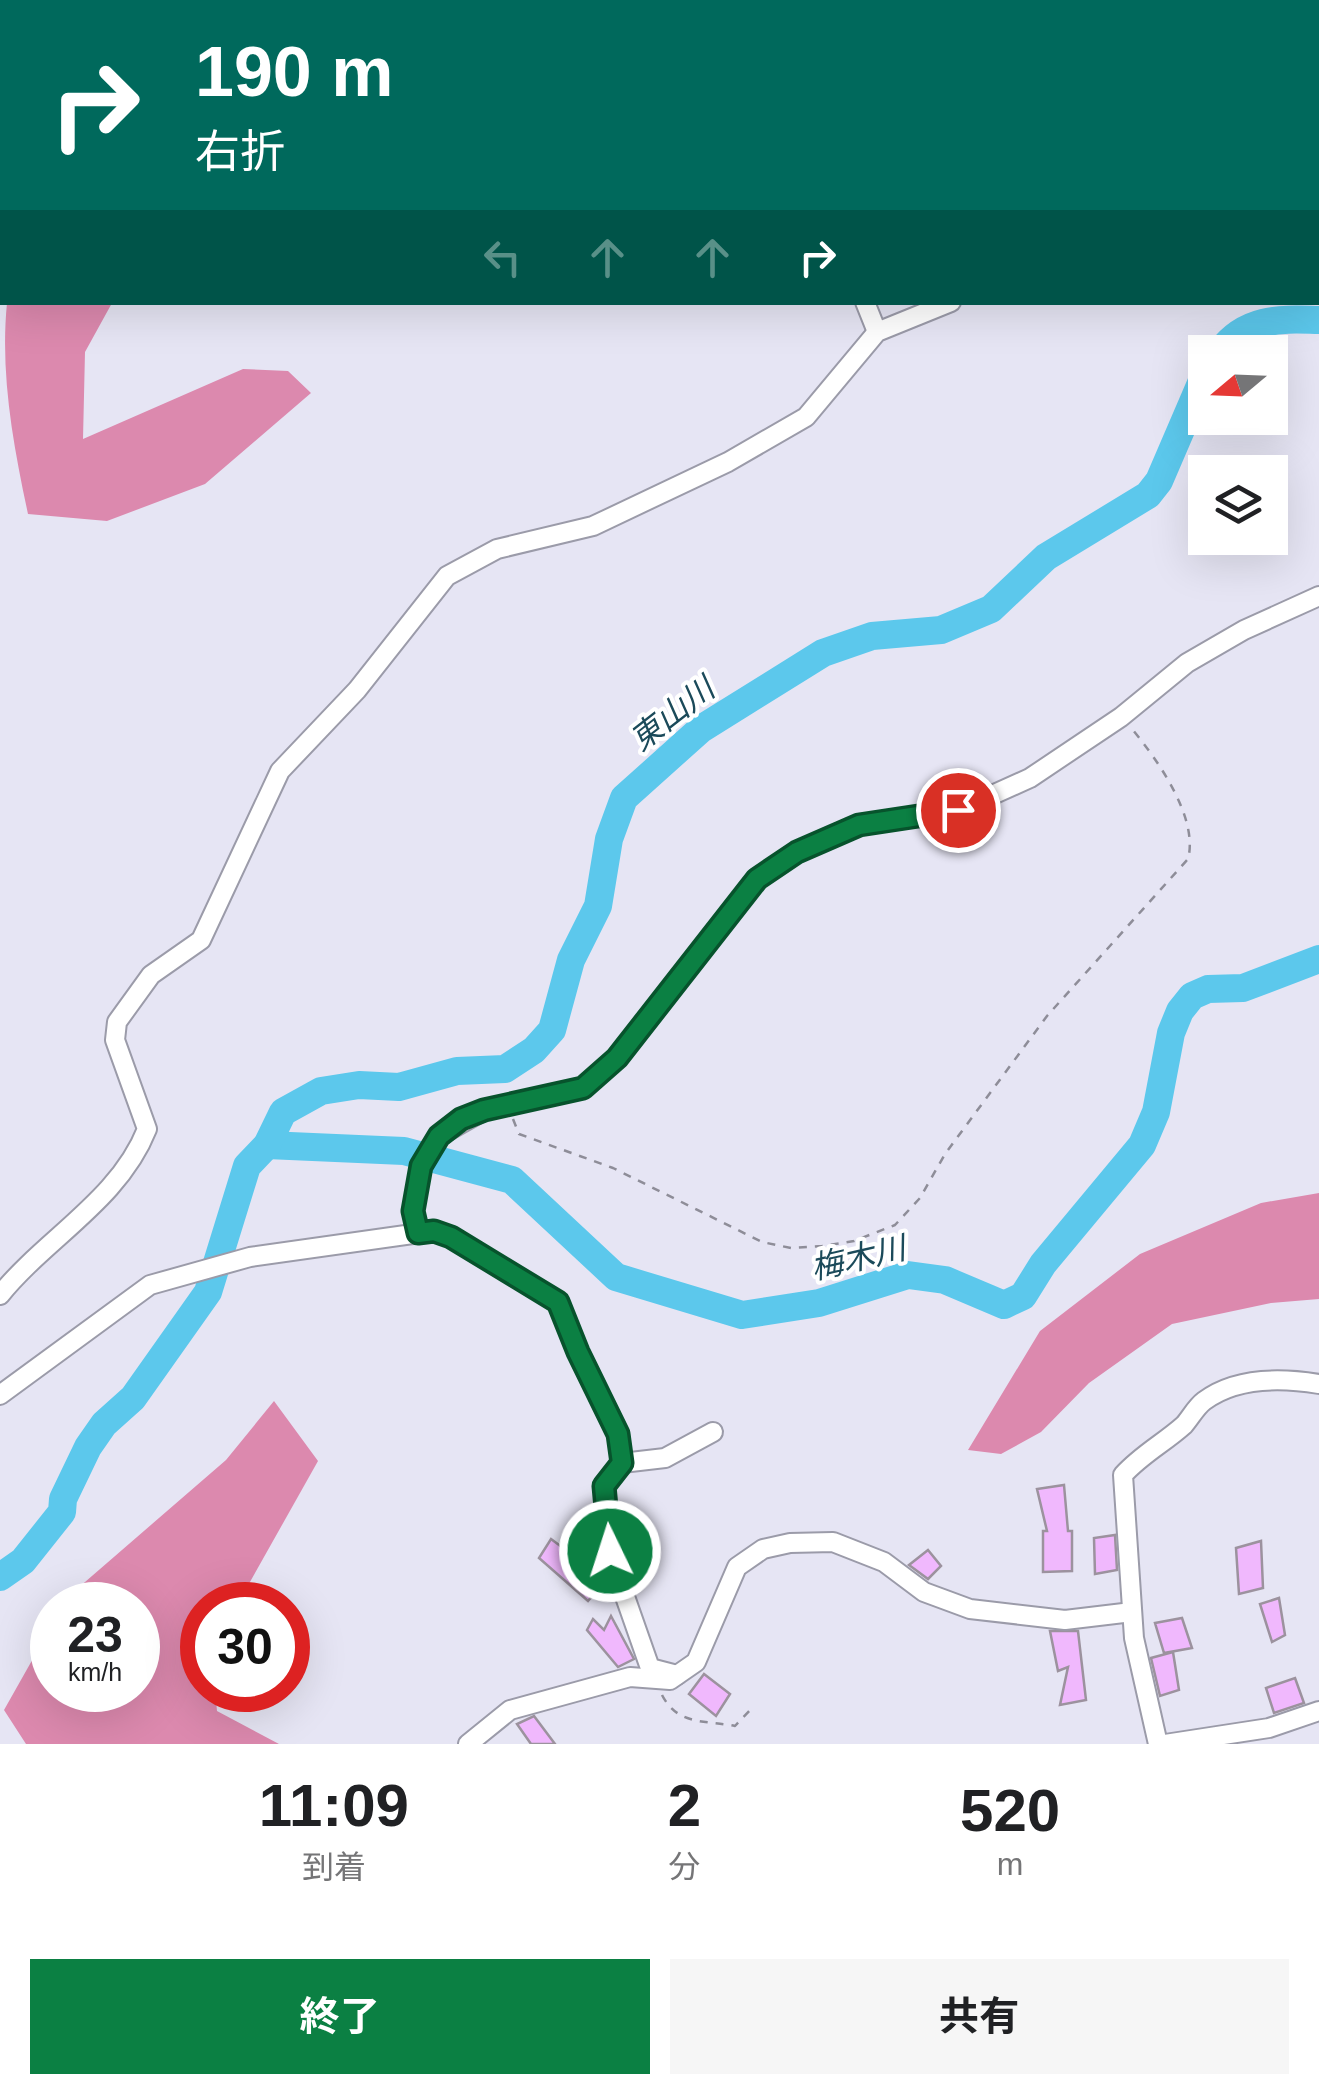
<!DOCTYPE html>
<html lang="ja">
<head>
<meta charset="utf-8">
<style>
  body { margin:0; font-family:Arial,"Noto Sans JP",sans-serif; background:#f6f6f6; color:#202124; height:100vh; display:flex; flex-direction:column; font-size:38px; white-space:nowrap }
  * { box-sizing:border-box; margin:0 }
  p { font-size:32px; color:#757577 }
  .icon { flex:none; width:55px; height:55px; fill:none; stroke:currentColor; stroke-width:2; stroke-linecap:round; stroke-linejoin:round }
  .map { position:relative; height:1744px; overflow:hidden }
  .drawer { display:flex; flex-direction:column; background:#fff; flex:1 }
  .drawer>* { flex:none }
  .top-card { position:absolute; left:0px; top:0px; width:1320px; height:305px; box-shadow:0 10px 40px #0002; background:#00695c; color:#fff; overflow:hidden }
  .needle { width:65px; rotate:251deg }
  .fabs { position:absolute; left:1188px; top:335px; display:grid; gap:20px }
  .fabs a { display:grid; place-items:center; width:100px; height:100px; border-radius:0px; background:#fff; box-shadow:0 10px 40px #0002; font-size:50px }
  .speed { position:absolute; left:30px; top:1582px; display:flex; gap:20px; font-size:50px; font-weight:700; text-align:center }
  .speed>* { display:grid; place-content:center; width:130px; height:130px; border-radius:50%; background:#fff; box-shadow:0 10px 40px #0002; line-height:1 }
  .speed small { font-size:25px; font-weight:400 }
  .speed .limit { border:15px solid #d22; background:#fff; color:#111 }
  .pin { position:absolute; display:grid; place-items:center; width:85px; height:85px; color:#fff; margin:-42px; border:5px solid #fff; border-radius:50%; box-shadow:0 2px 10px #0007 }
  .me { position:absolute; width:110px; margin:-55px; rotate:356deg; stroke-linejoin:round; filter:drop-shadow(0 0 8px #0008) }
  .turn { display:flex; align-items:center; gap:35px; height:210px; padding:0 30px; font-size:45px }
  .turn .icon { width:130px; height:130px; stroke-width:2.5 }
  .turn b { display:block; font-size:70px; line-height:85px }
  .lanes { display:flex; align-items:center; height:95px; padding:0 30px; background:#0003; justify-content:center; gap:50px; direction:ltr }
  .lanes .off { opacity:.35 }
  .eta { display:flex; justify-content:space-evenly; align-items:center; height:170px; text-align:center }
  .eta b { font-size:60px; font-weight:700; line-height:70px }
  .cta { display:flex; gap:20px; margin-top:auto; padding:20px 30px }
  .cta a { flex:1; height:115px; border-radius:0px; background:#0b8043; color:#fff; font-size:40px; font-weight:700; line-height:115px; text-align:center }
  .cta a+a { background:#f6f6f6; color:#202124 }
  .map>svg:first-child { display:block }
  .forest { fill:#dc89ae }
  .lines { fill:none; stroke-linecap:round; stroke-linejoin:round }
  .river { stroke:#5cc8ec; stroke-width:28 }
  .building { fill:#f0b8fd; stroke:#9c929e; stroke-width:2.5 }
  .street-casing { stroke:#9b9ba9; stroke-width:22 }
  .path { stroke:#8e8d98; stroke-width:2.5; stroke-dasharray:8 8; stroke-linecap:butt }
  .street { stroke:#fff; stroke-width:18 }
  .route-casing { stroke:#07532c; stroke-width:25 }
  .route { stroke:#0b8043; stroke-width:18 }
  .labels { text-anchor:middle; stroke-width:8; stroke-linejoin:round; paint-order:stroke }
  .water-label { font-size:32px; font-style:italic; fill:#1b4a5a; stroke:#fff }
</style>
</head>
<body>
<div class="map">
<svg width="1319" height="1744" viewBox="0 0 1319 1744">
  <rect width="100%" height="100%" fill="#e6e5f4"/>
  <g class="forest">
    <path d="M7 303H112L85 352 83 439 243 369 288 371 311 393 205 484 107 521 28 514C13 444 0 373 7 303Z"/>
    <polygon points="1319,1193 1319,1299 1271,1303 1172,1324 1089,1383 1041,1432 1001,1454 968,1450 1040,1331 1140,1254 1261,1203"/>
    <polygon points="274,1401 318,1461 237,1605 202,1605 202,1690 215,1690 217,1711 279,1744 26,1744 4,1710 52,1625 52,1690 138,1690 138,1605 64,1605 70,1595 226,1460"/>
  </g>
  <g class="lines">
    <g class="river">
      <path d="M1220 352C1246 317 1280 319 1319 320"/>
      <polyline points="267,1145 404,1151 512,1180 616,1277 742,1315 819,1303 908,1275 945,1280 1004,1305 1023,1296 1043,1264 1142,1145 1156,1112 1171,1033 1180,1011 1192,996 1208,989 1243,988 1319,959"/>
      <polyline points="0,1577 23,1561 62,1512 63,1499 88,1447 104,1424 133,1398 208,1292 247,1166 267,1145 283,1112 321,1091 359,1085 399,1087 457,1071 505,1069 534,1050 552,1030 571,960 598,906 609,839 624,798 701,729 823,653 872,636 941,630 991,609 1046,557 1148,495 1159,481 1205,374"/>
    </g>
  </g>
  <g class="building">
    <polygon points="1064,1485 1068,1531 1072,1531 1072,1571 1043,1572 1043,1531 1047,1531 1037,1489"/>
    <polygon points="1115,1535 1117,1570 1095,1574 1094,1538"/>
    <polygon points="551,1539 606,1580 588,1601 539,1558"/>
    <polygon points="1261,1541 1263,1588 1239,1594 1236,1548"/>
    <polygon points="928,1550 941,1566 928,1579 909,1565"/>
    <polygon points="1279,1598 1285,1635 1272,1642 1260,1604"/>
    <polygon points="611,1616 634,1659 618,1667 587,1630 593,1619 604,1630"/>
    <polygon points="1182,1618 1192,1648 1164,1653 1155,1623"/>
    <polygon points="1050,1631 1078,1631 1086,1700 1060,1705 1068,1667 1058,1671"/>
    <polygon points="1173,1652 1179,1690 1160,1696 1151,1658"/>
    <polygon points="704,1674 730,1694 716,1716 689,1694"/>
    <polygon points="1295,1678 1304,1703 1274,1713 1266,1688"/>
    <polygon points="534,1716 555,1744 531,1744 517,1724"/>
  </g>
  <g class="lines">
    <defs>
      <g id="street">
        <polyline points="636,0 639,2"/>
        <polyline points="17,2 22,0"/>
        <polyline points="1136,2 1138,0"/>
        <polyline points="0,11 2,10"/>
        <polyline points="1318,214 1319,214"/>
        <polyline points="865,302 877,332"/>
        <polyline points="418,1233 413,1211 421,1166 439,1136 485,1110 583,1087 617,1058 757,879 797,852 859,825 959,810 1030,778 1121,717 1187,663 1244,630 1319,596"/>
        <path d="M0 1295C46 1238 119 1200 147 1129L115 1040 117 1022 151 975 201 940 280 771 357 690 447 576 497 549 593 526 728 462 806 417 877 332 951 302"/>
        <polyline points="0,1395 150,1285 250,1257 434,1231 451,1237 558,1302 578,1353 619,1434 622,1463 604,1486 609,1551 650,1668 677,1675"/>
        <polyline points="622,1463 665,1458 713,1432"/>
        <polyline points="468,1744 510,1710 630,1677 670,1680 696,1662 737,1567 763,1549 790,1543 833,1542 884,1562 924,1592 970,1609 1065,1620 1132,1612"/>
        <path d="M1158 1744 1134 1638 1123 1475C1142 1454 1164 1443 1184 1425 1191 1417 1196 1407 1204 1401 1236 1377 1282 1378 1319 1384"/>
        <polyline points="1165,1744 1269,1728 1319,1711"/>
      </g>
    </defs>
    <use href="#street" class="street-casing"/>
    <g class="path">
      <path d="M513 1119 519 1134 613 1168 762 1242 791 1248 822 1246 854 1241 895 1225 920 1198 945 1154 1047 1016 1188 859C1199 818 1157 759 1132 729"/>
      <path d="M662 1695C678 1726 705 1720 735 1726L753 1707"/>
    </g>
    <use href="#street" class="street"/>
  </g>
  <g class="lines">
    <defs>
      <polyline id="route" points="610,1551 604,1486 622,1463 618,1434 578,1352 558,1302 451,1237 434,1231 418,1233 413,1211 421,1166 439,1136 461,1119 484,1110 583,1088 617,1058 757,879 797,852 859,825 958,810"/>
    </defs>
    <use href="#route" class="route-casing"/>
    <use href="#route" class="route"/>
  </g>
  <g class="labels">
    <g class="water-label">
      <text transform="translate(672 714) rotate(-38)" y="11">東山川</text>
      <text transform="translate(858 1258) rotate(-13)" y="11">梅木川</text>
    </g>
  </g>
</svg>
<div class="fabs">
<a><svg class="needle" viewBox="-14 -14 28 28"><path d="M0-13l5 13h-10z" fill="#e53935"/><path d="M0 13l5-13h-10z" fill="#757577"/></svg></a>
<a><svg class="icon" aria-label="layers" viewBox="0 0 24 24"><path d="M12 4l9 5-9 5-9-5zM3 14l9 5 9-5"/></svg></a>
</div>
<div class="speed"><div>23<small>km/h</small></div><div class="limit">30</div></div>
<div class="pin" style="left:958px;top:810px;background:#d93025"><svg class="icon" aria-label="arrive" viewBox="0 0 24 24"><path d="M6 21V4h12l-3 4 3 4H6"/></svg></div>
<svg class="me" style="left:610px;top:1551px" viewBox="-20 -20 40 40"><circle r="17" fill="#0b8043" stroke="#fff" stroke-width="3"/><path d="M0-11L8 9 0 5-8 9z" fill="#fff"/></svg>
<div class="top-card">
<div class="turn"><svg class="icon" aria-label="right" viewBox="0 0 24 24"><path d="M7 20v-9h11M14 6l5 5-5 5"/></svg><div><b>190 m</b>右折</div></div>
<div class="lanes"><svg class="icon off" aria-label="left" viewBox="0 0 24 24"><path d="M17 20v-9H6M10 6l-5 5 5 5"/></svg><svg class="icon off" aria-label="ahead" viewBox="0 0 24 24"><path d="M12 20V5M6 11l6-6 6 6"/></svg><svg class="icon off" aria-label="ahead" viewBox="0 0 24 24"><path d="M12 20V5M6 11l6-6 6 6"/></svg><svg class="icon" aria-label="right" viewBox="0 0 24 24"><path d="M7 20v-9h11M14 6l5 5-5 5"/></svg></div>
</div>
</div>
<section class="drawer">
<div class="eta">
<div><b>11:09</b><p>到着</p></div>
<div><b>2</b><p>分</p></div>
<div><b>520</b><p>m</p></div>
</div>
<div class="cta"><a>終了</a><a>共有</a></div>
</section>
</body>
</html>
